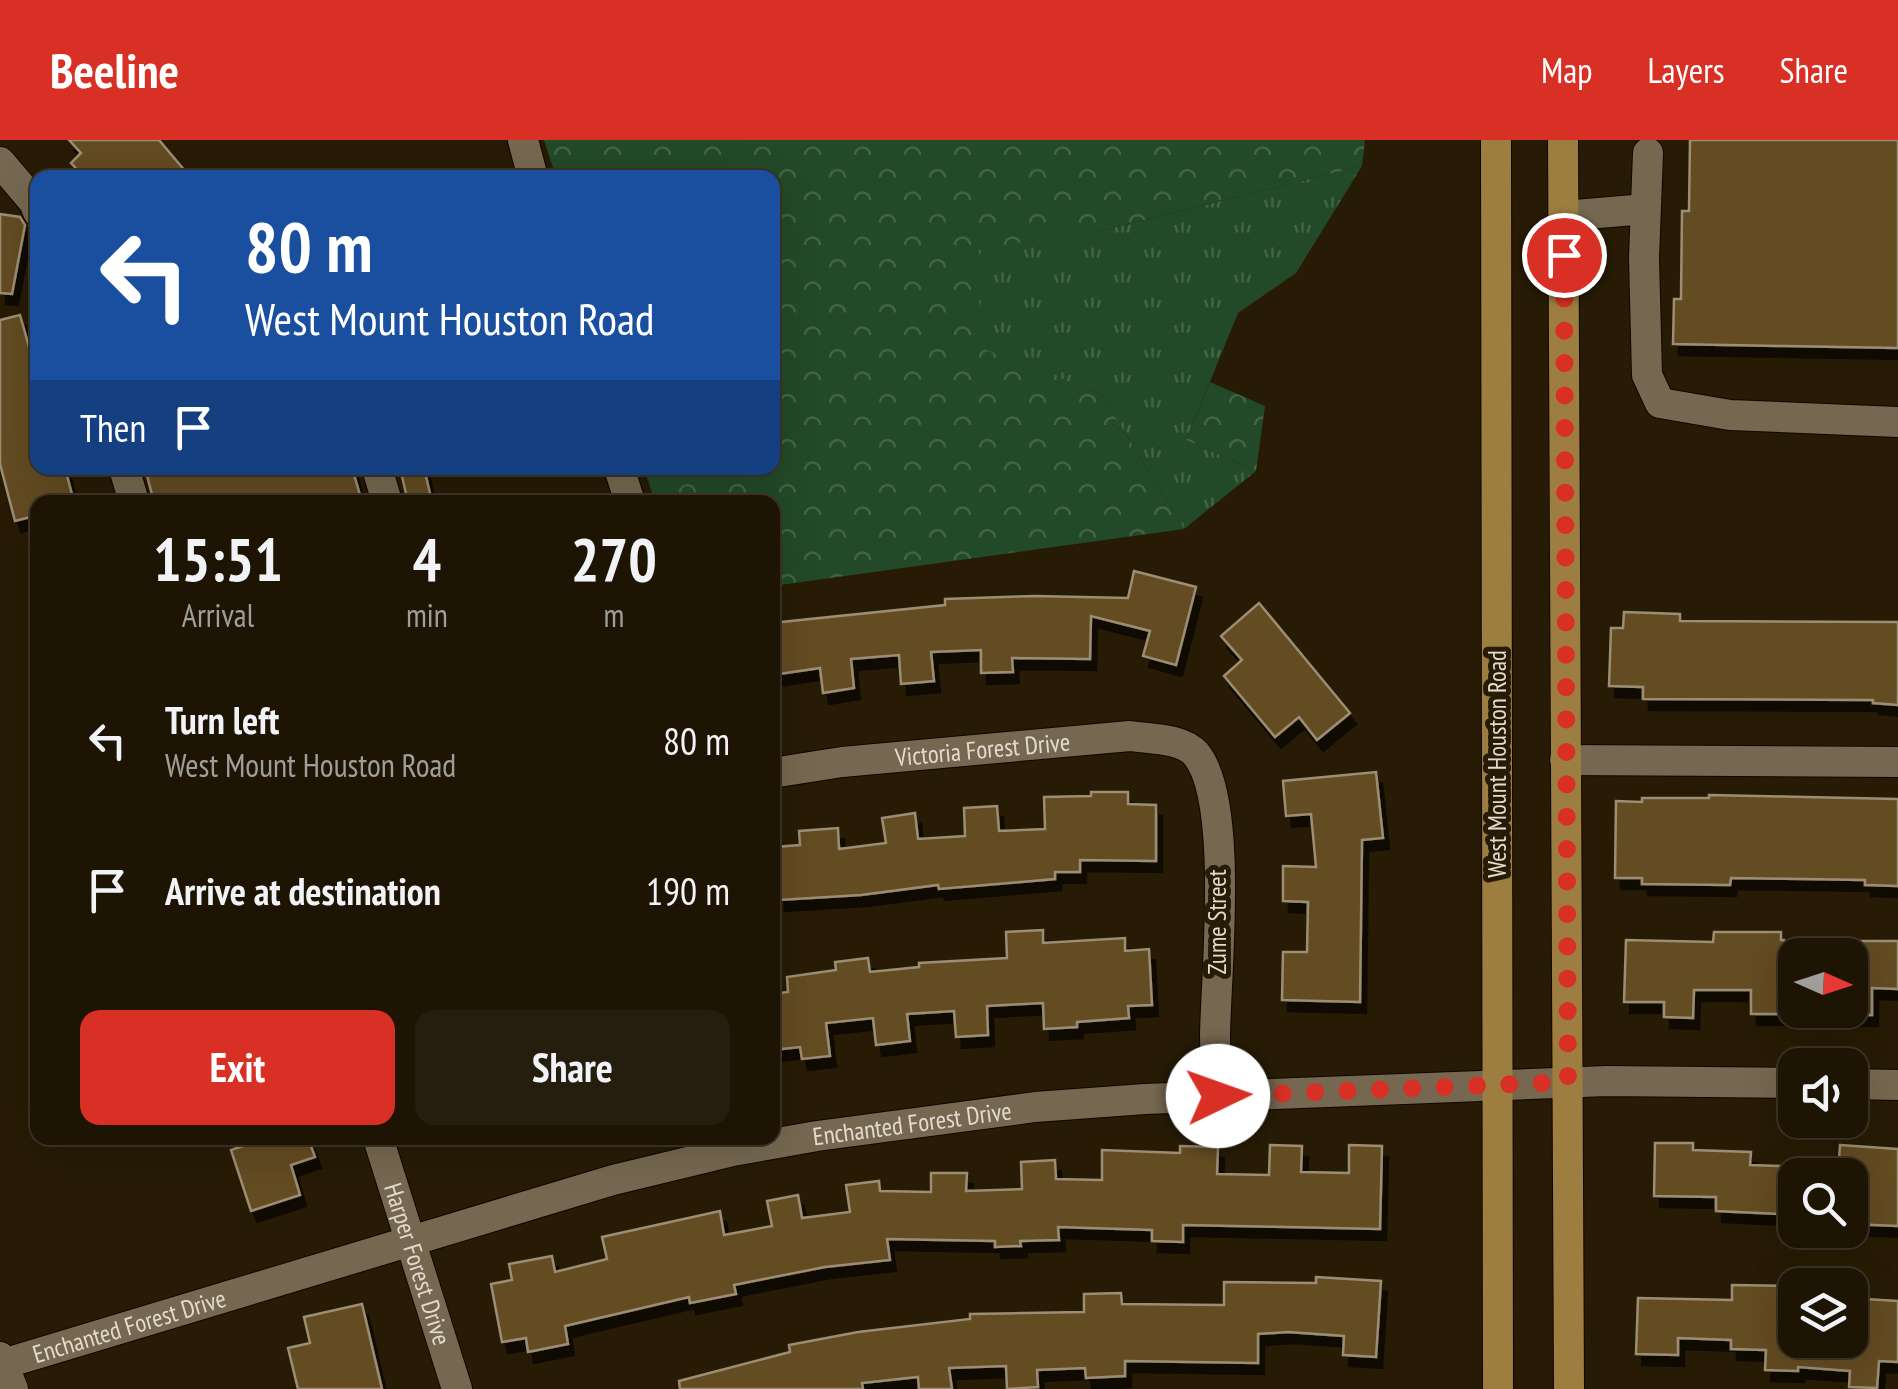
<!DOCTYPE html>
<html lang="en">
<head>
<meta charset="utf-8">
<style>
  body { margin:0; font-family:"PT Sans Narrow",sans-serif; background:#251d0e; color:#f1f3f6; height:100vh; display:flex; flex-direction:column; font-size:38px; white-space:nowrap }
  * { box-sizing:border-box; margin:0 }
  p { font-size:32px; color:#a09e9a }
  .icon { flex:none; width:55px; height:55px; fill:none; stroke:currentColor; stroke-width:2; stroke-linecap:round; stroke-linejoin:round }
  .map { position:relative; flex:1; overflow:hidden }
  .drawer { position:absolute; left:30px; top:355px; width:750px; height:650px; display:flex; flex-direction:column; background:#1d1404; border-radius:20px; box-shadow:0 10px 40px #0002,0 0 0 2px #3b3326 }
  .drawer>* { flex:none }
  .guide { position:absolute; left:30px; top:30px; width:750px; height:305px; border-radius:20px; box-shadow:0 10px 40px #0002,0 0 0 2px #3b3326; background:#1a4fa0; color:#fff; overflow:hidden }
  .needle { width:65px; rotate:93deg }
  .controls { position:absolute; left:1778px; top:798px; display:grid; gap:20px }
  .controls a { display:grid; place-items:center; width:90px; height:90px; border-radius:20px; background:#1d1404; box-shadow:0 10px 40px #0002,0 0 0 2px #3b3326; font-size:50px }
  .pin { position:absolute; display:grid; place-items:center; width:85px; height:85px; color:#fff; margin:-42px; border:5px solid #fff; border-radius:50%; box-shadow:0 2px 10px #0007 }
  .me { position:absolute; width:110px; margin:-55px; rotate:87deg; stroke-linejoin:round; filter:drop-shadow(0 0 8px #0008) }
  .turn { display:flex; align-items:center; gap:35px; height:210px; padding:0 50px; font-size:45px }
  .turn .icon { width:130px; height:130px; stroke-width:2.5 }
  .turn b { display:block; font-size:70px; line-height:85px }
  .then { display:flex; align-items:center; height:95px; padding:0 50px; background:#0003; gap:20px; font-size:38px }
  .eta { display:flex; justify-content:space-evenly; align-items:center; height:170px; text-align:center }
  .eta b { font-size:60px; font-weight:700; line-height:70px }
  .cta { display:flex; gap:20px; margin-top:auto; padding:20px 50px }
  .cta a { flex:1; height:115px; border-radius:20px; background:#d93025; color:#fff; font-size:40px; font-weight:700; line-height:115px; text-align:center }
  .cta a+a { background:#251d0e; color:#f1f3f6 }
  ul { padding:0; list-style:none }
  li { display:flex; align-items:center; gap:30px; height:150px; padding:0 50px }
  li div { flex:1 }
  li b { display:block; font-size:38px }
  li em { font-style:normal }
  header { display:flex; align-items:center; gap:60px; box-sizing:border-box; height:140px; padding:0 50px; background:#d93025; color:#fff }
  header strong { font-size:48px }
  nav { display:flex; gap:55px; margin-inline-start:auto; font-size:35px }
  .map>svg:first-child { display:block }
  .grass { fill:url(#grass-tufts) }
  .forest { fill:url(#forest-crowns) }
  .building { fill:#644b20; stroke:#9c8d74; stroke-width:2.5; filter:url(#shadow) }
  .lines { fill:none; stroke-linecap:round; stroke-linejoin:round }
  .minor-casing { stroke:#0f0600; stroke-width:32 }
  .major-casing { stroke:#0f0600; stroke-width:32 }
  .minor { stroke:#766850; stroke-width:30 }
  .major { stroke:#9d7e40; stroke-width:30 }
  .route { stroke:#d93025; stroke-width:18; stroke-dasharray:0 32.4 }
  .labels { text-anchor:middle; stroke-width:10; stroke-linejoin:round; paint-order:stroke }
  .street-label { font-size:25px; fill:#e3dbce; stroke:#271b05 }
</style>
</head>
<body>
<header>
<strong>Beeline</strong>
<nav><a>Map</a><a>Layers</a><a>Share</a></nav>
</header>
<div class="map">
<svg width="1898" height="1249" viewBox="0 0 1898 1249">
  <defs>
    <pattern id="grass-tufts" width="24" height="20" patternUnits="userSpaceOnUse" patternTransform="scale(2.5)"><rect width="24" height="20" fill="#224928"/><path d="M3 7l-1-3M5 7V3M7 7l1-3M15 17l-1-3M17 17v-4M19 17l1-3" fill="none" stroke="#426346"/></pattern>
    <pattern id="forest-crowns" width="20" height="18" patternUnits="userSpaceOnUse" patternTransform="scale(2.5)"><rect width="20" height="18" fill="#224928"/><path d="M2 6a3 3 0 1 1 6 0M12 15a3 3 0 1 1 6 0" fill="none" stroke="#426346"/></pattern>
    <filter id="shadow"><feDropShadow dx="6" dy="11" stdDeviation="0" flood-color="#0009"/></filter>
  </defs>
  <rect width="100%" height="100%" fill="#271b05"/>
  <polygon class="grass" points="1362,26 1296,133 1238,173 1186,300 1256,331 1184,389 1101,254 979,208 979,108 1108,89"/>
  <g class="forest">
    <polygon points="544,0 1365,0 1362,26 1108,89 979,109 979,207 1101,254 1184,389 773,446 772,362 655,362 644,328 772,328 772,38 556,37"/>
    <polygon points="1210,242 1265,266 1256,331 1186,300"/>
  </g>
  <g class="building">
    <polygon points="69,0 159,0 191,38 85,38 71,23 81,13"/>
    <polygon points="1690,0 1898,0 1898,208 1673,204 1674,159 1681,159 1682,71 1689,71"/>
    <polygon points="0,74 20,77 25,85 12,154 0,153"/>
    <polygon points="20,175 38,239 38,328 65,328 74,362 38,362 38,375 15,381 0,324 0,180"/>
    <polygon points="145,328 352,328 362,362 154,362"/>
    <polygon points="400,328 424,328 432,362 408,362"/>
    <polygon points="1134,431 1196,447 1176,525 1143,516 1150,491 1091,476 1090,519 1012,518 1013,532 981,533 981,510 931,512 934,541 901,544 899,515 851,519 854,548 823,553 820,528 772,535 772,483 945,465 945,459 1035,456 1128,458"/>
    <polygon points="1259,463 1350,573 1317,600 1299,577 1275,597 1224,536 1242,520 1221,496"/>
    <polygon points="1624,472 1680,474 1680,481 1898,482 1898,565 1873,563 1873,560 1643,559 1643,547 1609,546 1611,488 1623,488"/>
    <polygon points="1376,632 1383,698 1362,700 1360,862 1282,860 1283,812 1307,812 1308,762 1283,761 1283,726 1316,727 1311,674 1286,676 1283,641"/>
    <polygon points="1091,652 1128,652 1128,664 1156,665 1156,721 1080,720 1080,732 1055,732 1055,739 939,749 938,745 861,755 779,760 775,707 800,705 799,691 838,688 839,709 886,703 882,678 915,673 918,699 965,696 964,668 997,666 999,691 1045,689 1044,657 1091,656"/>
    <polygon points="1709,655 1898,659 1898,746 1865,745 1865,740 1731,738 1730,745 1642,744 1642,738 1615,738 1616,661 1642,662 1642,658 1709,658"/>
    <polygon points="1043,790 1043,803 1125,798 1125,811 1149,809 1152,865 1128,866 1129,878 1077,882 1077,887 1044,889 1043,863 987,866 988,895 956,897 954,871 907,874 910,901 876,905 873,878 826,883 830,916 802,919 800,907 772,910 772,854 788,852 787,837 836,830 835,822 868,818 870,832 919,827 919,823 1007,818 1006,792"/>
    <polygon points="1714,792 1781,792 1781,800 1784,800 1783,874 1751,874 1751,850 1694,850 1693,878 1664,877 1664,862 1624,862 1626,800 1713,802"/>
    <polygon points="1850,801 1898,801 1898,849 1872,848 1872,875 1850,875"/>
    <polygon points="267,998 308,998 315,1017 291,1025 300,1055 251,1071 231,1010"/>
    <polygon points="1655,1003 1693,1003 1693,1010 1751,1012 1750,1025 1781,1026 1780,1074 1716,1071 1716,1057 1654,1056"/>
    <polygon points="1270,1005 1302,1006 1301,1032 1349,1033 1349,1005 1382,1006 1380,1089 1183,1085 1183,1102 1152,1101 1152,1090 1058,1087 1059,1100 1020,1101 1021,1106 995,1107 995,1101 887,1099 890,1120 825,1127 734,1145 736,1154 690,1163 689,1157 565,1186 568,1204 528,1212 526,1198 502,1202 491,1144 512,1140 509,1124 552,1116 555,1132 607,1119 602,1097 720,1071 724,1095 772,1086 767,1061 798,1055 802,1078 850,1072 846,1045 879,1041 880,1051 931,1052 931,1033 967,1033 966,1051 1022,1049 1021,1022 1055,1020 1056,1039 1102,1040 1102,1010 1180,1013 1180,1006 1218,1007 1217,1034 1269,1035"/>
    <polygon points="1840,1005 1898,1009 1898,1086 1850,1084 1850,1035 1838,1035"/>
    <polygon points="1316,1137 1381,1141 1376,1217 1343,1215 1344,1196 1288,1192 1258,1194 1258,1223 1125,1221 1125,1236 1086,1238 1085,1228 1037,1230 1038,1247 1007,1249 1006,1226 949,1228 952,1249 919,1249 918,1237 862,1243 863,1249 680,1249 679,1241 790,1212 789,1205 858,1192 970,1179 970,1174 1084,1172 1084,1154 1121,1153 1122,1164 1224,1165 1224,1142 1316,1143"/>
    <polygon points="1732,1145 1795,1146 1795,1200 1850,1200 1850,1158 1898,1161 1898,1222 1879,1221 1877,1248 1849,1247 1850,1231 1798,1227 1798,1231 1765,1230 1766,1210 1731,1209 1731,1200 1678,1198 1678,1215 1636,1214 1638,1158 1732,1160"/>
    <polygon points="362,1164 382,1249 298,1249 288,1208 310,1203 304,1177"/>
  </g>
  <g class="lines">
    <defs>
      <g id="minor">
        <polyline points="523,0 533,38"/>
        <polyline points="1648,13 1644,118 1647,235 1660,263 1730,275 1898,282"/>
        <polyline points="0,22 34,62 38,72"/>
        <polyline points="1564,76 1645,69"/>
        <polyline points="124,328 134,362"/>
        <polyline points="377,328 387,362"/>
        <polyline points="619,328 630,362"/>
        <polyline points="1565,620 1898,622"/>
        <path id="s1" d="M772 633 842 622 1130 596C1150 599 1182 598 1196 614 1234 660 1216 833 1215 895 1215 915 1217 936 1218 956"/>
        <polyline points="1850,944 1898,945"/>
        <path id="s2" d="M378 998 457 1249"/>
        <polyline points="0,1217 13,1249"/>
        <path id="s3" d="M0 1225 613 1040 733 1011 817 996 1035 967 1145 959 1607 941 1795 943"/>
      </g>
      <g id="major">
        <polyline points="1496,0 1498,1249"/>
        <polyline points="1563,0 1569,1249"/>
      </g>
    </defs>
    <use href="#minor" class="minor-casing"/>
    <use href="#major" class="major-casing"/>
    <use href="#minor" class="minor"/>
    <use href="#major" class="major"/>
  </g>
  <g class="lines">
    <polyline class="route" points="1218,956 1568,942 1564,115"/>
  </g>
  <g class="labels">
    <g class="street-label">
      <text dy="9" stroke="none"><textPath href="#s1" startOffset="212">Victoria Forest Drive</textPath></text>
      <text transform="translate(1497 624) rotate(-90)" y="9">West Mount Houston Road</text>
      <text transform="translate(1217 782) rotate(-90)" y="9">Zume Street</text>
      <text dy="9" stroke="none"><textPath href="#s3" startOffset="945">Enchanted Forest Drive</textPath></text>
      <text dy="9" stroke="none"><textPath href="#s2" startOffset="132">Harper Forest Drive</textPath></text>
      <text dy="9" stroke="none"><textPath href="#s3" startOffset="135">Enchanted Forest Drive</textPath></text>
    </g>
  </g>
</svg>
<div class="controls">
<a><svg class="needle" viewBox="-14 -14 28 28"><path d="M0-13l5 13h-10z" fill="#e53935"/><path d="M0 13l5-13h-10z" fill="#a09e9a"/></svg></a>
<a><svg class="icon" aria-label="sound" viewBox="0 0 24 24"><path d="M4 9h4l5-4v14l-5-4H4zM17 9q2 3 0 6"/></svg></a>
<a><svg class="icon" aria-label="search" viewBox="0 0 24 24"><circle cx="10" cy="10" r="6"/><path d="M15 15l6 6"/></svg></a>
<a><svg class="icon" aria-label="layers" viewBox="0 0 24 24"><path d="M12 4l9 5-9 5-9-5zM3 14l9 5 9-5"/></svg></a>
</div>
<div class="pin" style="left:1564px;top:115px;background:#d93025"><svg class="icon" aria-label="arrive" viewBox="0 0 24 24"><path d="M6 21V4h12l-3 4 3 4H6"/></svg></div>
<svg class="me" style="left:1218px;top:956px" viewBox="-20 -20 40 40"><circle r="19" fill="#fff"/><path d="M0-13L10 11 0 6-10 11z" fill="#d93025"/></svg>
<div class="guide">
<div class="turn"><svg class="icon" aria-label="left" viewBox="0 0 24 24"><path d="M17 20v-9H6M10 6l-5 5 5 5"/></svg><div><b>80 m</b>West Mount Houston Road</div></div>
<div class="then">Then<svg class="icon" aria-label="arrive" viewBox="0 0 24 24"><path d="M6 21V4h12l-3 4 3 4H6"/></svg></div>
</div>
<section class="drawer">
<div class="eta">
<div><b>15:51</b><p>Arrival</p></div>
<div><b>4</b><p>min</p></div>
<div><b>270</b><p>m</p></div>
</div>
<ul>
<li><svg class="icon" aria-label="left" viewBox="0 0 24 24"><path d="M17 20v-9H6M10 6l-5 5 5 5"/></svg><div><b>Turn left</b><p>West Mount Houston Road</p></div><em>80 m</em></li>
<li><svg class="icon" aria-label="arrive" viewBox="0 0 24 24"><path d="M6 21V4h12l-3 4 3 4H6"/></svg><div><b>Arrive at destination</b></div><em>190 m</em></li>
</ul>
<div class="cta"><a>Exit</a><a>Share</a></div>
</section>
</div>
</body>
</html>
